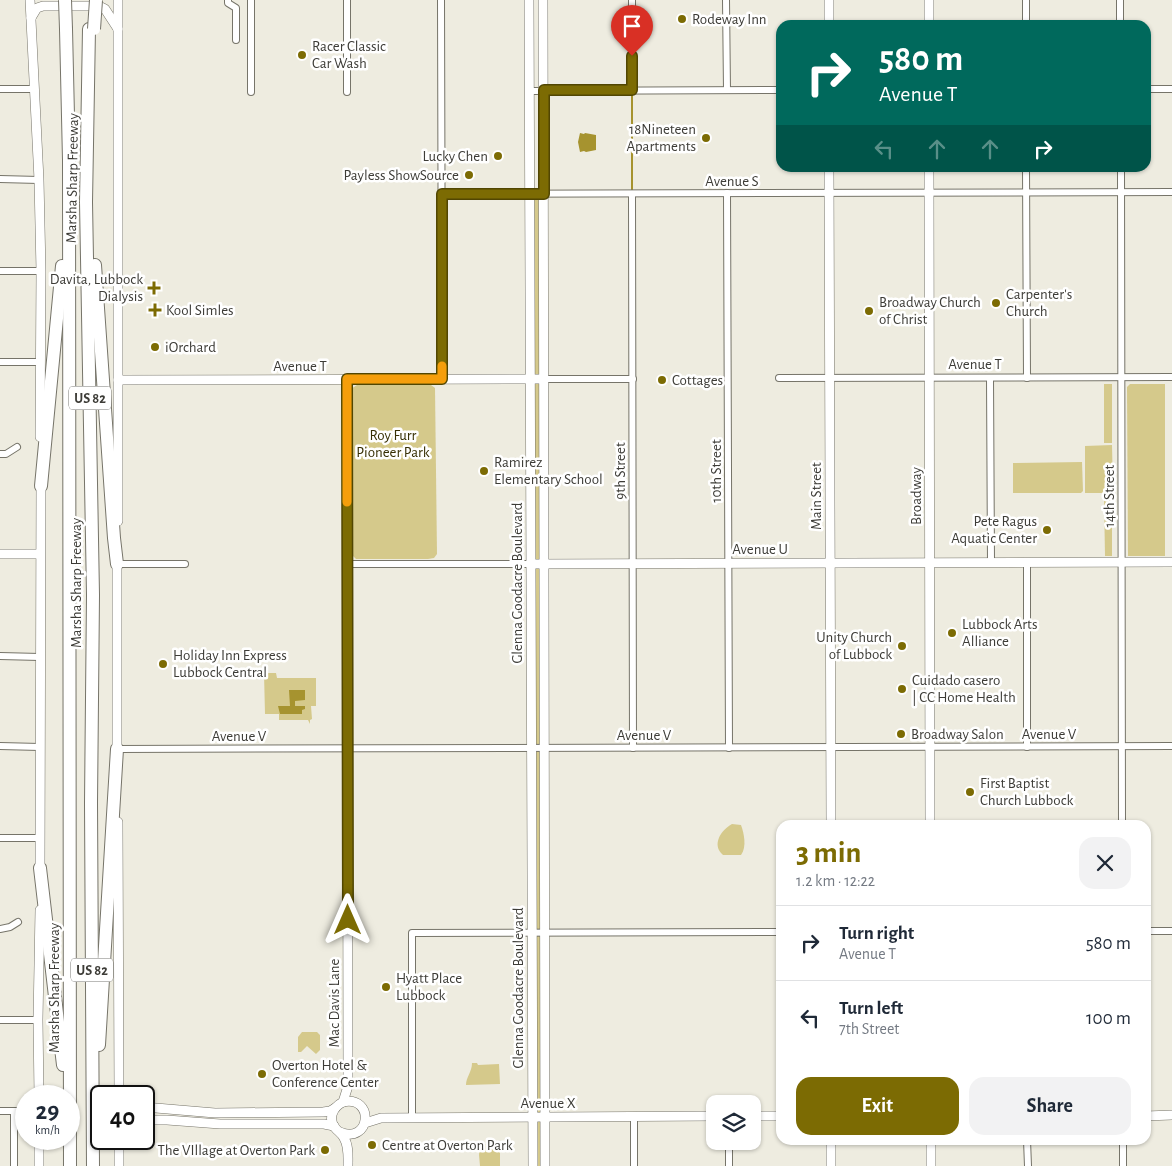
<!DOCTYPE html>
<html lang="en">
<head>
<meta charset="utf-8">
<style>
  body { margin:0; font-family:"Alegreya Sans",sans-serif; background:#f2f2f3; color:#1f2937; height:100vh; display:flex; flex-direction:column; font-size:19px; white-space:nowrap }
  * { box-sizing:border-box; margin:0 }
  p { font-size:16px; color:#747a83 }
  .icon { flex:none; width:28px; height:28px; fill:none; stroke:currentColor; stroke-width:2; stroke-linecap:round; stroke-linejoin:round }
  .map { position:relative; flex:1; overflow:hidden }
  .details { position:absolute; left:776px; top:820px; width:375px; height:325px; display:flex; flex-direction:column; background:#fff; border-radius:15px; box-shadow:0 1px 4px #0004 }
  .details>* { flex:none }
  .top-card { position:absolute; left:776px; top:20px; width:375px; height:152px; border-radius:15px; box-shadow:0 1px 4px #0004; background:#00695c; color:#fff; overflow:hidden }
  .tools { position:absolute; left:706px; top:1095px; display:grid; gap:10px }
  .tools a { display:grid; place-items:center; width:55px; height:55px; border-radius:10px; background:#fff; box-shadow:0 1px 4px #0004; font-size:25px }
  .speed { position:absolute; left:15px; top:1085px; display:flex; gap:10px; font-size:25px; font-weight:700; text-align:center }
  .speed>* { display:grid; place-content:center; width:65px; height:65px; border-radius:50%; background:#fff; box-shadow:0 1px 4px #0004; line-height:1 }
  .speed small { font-size:12px; font-weight:400 }
  .speed .limit { border:2px solid #111; border-radius:8px; background:#fff; color:#111 }
  .pin { position:absolute; display:grid; place-items:center; width:42px; height:42px; color:#fff; margin:-51px -21px; border-radius:50% 50% 50% 0; rotate:-45deg; box-shadow:0 0 5px #0007 }
  .pin .icon { rotate:45deg }
  .me { position:absolute; width:55px; margin:-28px; rotate:0deg; stroke-linejoin:round; filter:drop-shadow(0 0 4px #0008) }
  .turn { display:flex; align-items:center; gap:18px; height:105px; padding:0 20px; font-size:22px }
  .turn .icon { width:65px; height:65px; stroke-width:2.5 }
  .turn b { display:block; font-size:35px; line-height:42px }
  .lanes { display:flex; align-items:center; height:48px; padding:0 20px; background:#0003; justify-content:center; gap:25px; direction:ltr }
  .lanes .off { opacity:.35 }
  .round { display:grid; place-items:center; flex:none; width:52px; height:52px; border-radius:15px; background:#f2f2f3 }
  .overview { display:flex; align-items:center; justify-content:space-between; height:85px; padding:0 20px }
  h1 { font-size:30px; font-weight:700; line-height:38px; color:#7c6b03 }
  .action { display:flex; gap:10px; margin-top:auto; padding:10px 20px }
  .action a { flex:1; height:58px; border-radius:15px; background:#7c6b03; color:#fff; font-size:20px; font-weight:700; line-height:58px; text-align:center }
  .action a+a { background:#f2f2f3; color:#1f2937 }
  ul { padding:0; list-style:none }
  li { display:flex; align-items:center; gap:15px; height:75px; padding:0 20px; border-top:1px solid #e0e1e3 }
  li div { flex:1 }
  li b { display:block; font-size:19px }
  li em { font-style:normal }
  .map>svg:first-child { display:block }
  .green { fill:#d5c98b }
  .water { fill:#a6932f }
  .lines { fill:none; stroke-linecap:round; stroke-linejoin:round }
  .stream { stroke:#a6932f; stroke-width:2 }
  .street-casing { stroke:#767469; stroke-width:8 }
  .secondary-casing { stroke:#767469; stroke-width:10 }
  .highway-casing { stroke:#767469; stroke-width:14 }
  .street { stroke:#fff; stroke-width:6 }
  .secondary { stroke:#fff; stroke-width:9 }
  .highway { stroke:#fff; stroke-width:12 }
  .highway-bridge-casing { stroke:#767469; stroke-width:14; stroke-linecap:butt }
  .highway-bridge { stroke:#fff; stroke-width:12 }
  .route-casing { stroke:#514602; stroke-width:12 }
  .route { stroke:#7c6b03; stroke-width:9 }
  .slow { stroke:#f59e0b; stroke-width:9 }
  .poi-dot { fill:#7c6b03; stroke:#fff; stroke-width:2 }
  .labels { text-anchor:middle; stroke-width:5; stroke-linejoin:round; paint-order:stroke }
  .shield { fill:#fff; stroke:#777673; stroke-width:1 }
  .shield-label { font-size:14px; font-weight:bold; fill:#3d3c37 }
  .poi-label { font-size:15px; fill:#3d3c37; stroke:#fff; text-anchor:start }
  .street-label { font-size:15px; fill:#3d3c37; stroke:#fff }
  .park-label { font-size:15px; fill:#372f04; stroke:#fff }
</style>
</head>
<body>
<div class="map">
<svg width="1172" height="1166" viewBox="0 0 1172 1166">
  <rect width="100%" height="100%" fill="#eeece0"/>
  <g class="green">
    <polygon points="540,197 542,1166 534,1166 534,199"/>
    <rect x="1104" y="384" width="8" height="59"/>
    <polygon points="1130,384 1165,384 1165,556 1128,556 1127,387"/>
    <polygon points="357,385 431,385 435,388 437,554 434,558 428,559 356,559 351,554 351,389"/>
    <polygon points="1112,445 1113,490 1111,490 1111,493 1085,493 1085,446"/>
    <polygon points="1082,462 1083,491 1081,493 1013,493 1013,463"/>
    <polygon points="1104,500 1112,500 1112,556 1105,556"/>
    <polygon points="264,673 276,673 277,678 316,678 316,706 311,706 312,719 310,720 310,724 308,720 279,720 279,714 265,714"/>
    <path d="M732 824 741 825C744 833 747 847 741 855H723C711 845 721 830 732 824Z"/>
    <polygon points="302,1032 317,1032 320,1035 320,1050 316,1054 307,1046 301,1052 298,1052 298,1037"/>
    <path d="M472 1063H477L478 1065 499 1064 500 1084 466 1085C466 1077 472 1072 472 1063Z"/>
    <polygon points="480,1144 500,1144 504,1151 500,1152 500,1166 480,1166 479,1155"/>
  </g>
  <g class="water">
    <polygon points="580,133 584,134 585,133 596,135 596,150 586,152 584,151 580,152 578,142"/>
    <polygon points="289,690 305,690 305,700 295,701 295,706 305,706 305,709 302,710 302,714 280,714 278,706 290,706"/>
  </g>
  <g class="lines">
    <polyline class="stream" points="632,91 632,191"/>
    <defs>
      <g id="street">
        <polyline points="228,0 228,3 236,8 236,40"/>
        <polyline points="441,0 442,379"/>
        <polyline points="632,0 632,90"/>
        <polyline points="726,0 727,90"/>
        <polyline points="1026,0 1026,25"/>
        <polyline points="1120,0 1120,25"/>
        <polyline points="0,89 34,89"/>
        <polyline points="1146,89 1172,89"/>
        <polyline points="529,91 781,90"/>
        <polyline points="251,92 251,0"/>
        <polyline points="347,92 347,0"/>
        <polyline points="1026,168 1027,378"/>
        <polyline points="1121,168 1122,825"/>
        <polyline points="0,179 39,180"/>
        <polyline points="727,193 729,748"/>
        <polyline points="442,194 1172,192"/>
        <polyline points="632,194 633,748"/>
        <polyline points="0,271 41,271"/>
        <polyline points="0,362 40,362"/>
        <polyline points="779,378 1172,377"/>
        <polyline points="990,378 991,563"/>
        <polyline points="545,379 633,379"/>
        <polyline points="0,454 6,454 17,447"/>
        <polyline points="1027,563 1027,747"/>
        <polyline points="117,564 185,564"/>
        <polyline points="347,564 530,564"/>
        <polyline points="0,656 40,657"/>
        <polyline points="0,746 40,747"/>
        <polyline points="117,749 1172,746"/>
        <polyline points="0,838 40,838"/>
        <polyline points="0,929 10,927 18,922"/>
        <polyline points="1146,931 1172,931"/>
        <polyline points="0,1020 38,1020"/>
        <polyline points="0,1111 26,1111"/>
        <polyline points="634,1117 634,1166"/>
        <polyline points="412,1118 412,933 781,932"/>
        <polyline points="1027,1140 1028,1166"/>
        <polyline points="1123,1140 1123,1166"/>
        <polyline points="729,1141 729,1166"/>
        <polyline points="14,1166 14,1111"/>
      </g>
      <g id="secondary">
        <polyline points="30,0 39,180 41,271 40,437"/>
        <polyline points="529,0 533,1166"/>
        <polyline points="543,0 545,1166"/>
        <polyline points="829,0 829,25"/>
        <polyline points="31,18 37,8 43,6 99,6 105,9 118,29"/>
        <polyline points="929,25 929,0"/>
        <polyline points="829,168 831,825"/>
        <polyline points="929,168 930,825"/>
        <polyline points="118,380 545,379"/>
        <polyline points="118,521 118,0"/>
        <polyline points="0,554 40,554"/>
        <polyline points="530,564 1172,562"/>
        <polyline points="117,754 117,559"/>
        <polyline points="118,822 119,1096"/>
        <polyline points="40,872 41,480"/>
        <polyline points="39,1096 38,1020 40,910"/>
        <polyline points="343,1102 348,1086 347,379"/>
        <polyline points="144,1107 215,1113 323,1112 330,1111 335,1108"/>
        <polyline points="752,1116 781,1116"/>
        <polyline points="1146,1116 1172,1115"/>
        <polyline points="144,1120 167,1120 220,1124 324,1124 334,1126"/>
        <polyline points="365,1123 381,1118 715,1116"/>
        <path d="M340 1132C371 1145 375 1095 343 1102 333 1107 327 1119 336 1129 339 1132 342 1134 344 1138 349 1146 348 1157 348 1166"/>
        <polyline points="39,1139 39,1166"/>
        <polyline points="119,1139 119,1166"/>
        <polyline points="831,1140 831,1166"/>
        <polyline points="931,1140 931,1166"/>
      </g>
      <g id="highway">
        <polyline points="66,29 69,160 70,1166"/>
        <polyline points="89,29 86,202 93,595 91,803 93,1166"/>
        <polyline points="95,265 114,538 117,564"/>
        <polyline points="41,486 62,266"/>
        <polyline points="40,868 63,1065"/>
        <polyline points="99,1045 117,749"/>
      </g>
    </defs>
    <use href="#street" class="street-casing"/>
    <use href="#secondary" class="secondary-casing"/>
    <use href="#highway" class="highway-casing"/>
    <use href="#street" class="street"/>
    <use href="#secondary" class="secondary"/>
    <use href="#highway" class="highway"/>
    <defs>
      <g id="highway-bridge">
        <polyline points="65,0 66,29"/>
        <polyline points="94,29 96,0"/>
      </g>
    </defs>
    <use href="#highway-bridge" class="highway-bridge-casing"/>
    <use href="#highway-bridge" class="highway-bridge"/>
  </g>
  <g class="lines">
    <defs>
      <polyline id="route" points="348,920 347,379 442,379 442,194 544,194 544,90 632,90 632,56"/>
    </defs>
    <use href="#route" class="route-casing"/>
    <use href="#route" class="route"/>
    <polyline class="slow" points="347,502 347,379 442,379 442,366"/>
  </g>
  <g class="poi-dot">
    <circle cx="682" cy="19" r="5"/>
    <circle cx="302" cy="55" r="5"/>
    <circle cx="706" cy="138" r="5"/>
    <circle cx="498" cy="156" r="5"/>
    <circle cx="469" cy="175" r="5"/>
    <path d="M151.5 280.5h5v5h5v5h-5v5h-5v-5h-5v-5h5z"/>
    <circle cx="996" cy="303" r="5"/>
    <path d="M152.5 302.5h5v5h5v5h-5v5h-5v-5h-5v-5h5z"/>
    <circle cx="869" cy="311" r="5"/>
    <circle cx="155" cy="347" r="5"/>
    <circle cx="662" cy="380" r="5"/>
    <circle cx="484" cy="471" r="5"/>
    <circle cx="1047" cy="530" r="5"/>
    <circle cx="952" cy="633" r="5"/>
    <circle cx="902" cy="646" r="5"/>
    <circle cx="163" cy="664" r="5"/>
    <circle cx="902" cy="689" r="5"/>
    <circle cx="901" cy="734" r="5"/>
    <circle cx="970" cy="792" r="5"/>
    <circle cx="386" cy="987" r="5"/>
    <circle cx="262" cy="1074" r="5"/>
    <circle cx="372" cy="1145" r="5"/>
    <circle cx="325" cy="1150" r="5"/>
  </g>
  <g class="labels">
    <g class="shield">
      <rect x="69" y="386.5" width="42" height="23" rx="4"/>
      <rect x="71" y="958.5" width="42" height="23" rx="4"/>
    </g>
    <g class="shield-label">
      <text x="90" y="403">US 82</text>
      <text x="92" y="975">US 82</text>
    </g>
    <g class="poi-label">
      <text x="692" y="24">Rodeway Inn</text>
      <text x="312" y="51">Racer Classic<tspan x="312" dy="17">Car Wash</tspan></text>
      <text x="696" y="134" text-anchor="end">18Nineteen<tspan x="696" dy="17">Apartments</tspan></text>
      <text x="488" y="161" text-anchor="end">Lucky Chen</text>
      <text x="459" y="180" text-anchor="end">Payless ShowSource</text>
      <text x="143" y="284" text-anchor="end">Davita, Lubbock<tspan x="143" dy="17">Dialysis</tspan></text>
      <text x="1006" y="299">Carpenter's<tspan x="1006" dy="17">Church</tspan></text>
      <text x="879" y="307">Broadway Church<tspan x="879" dy="17">of Christ</tspan></text>
      <text x="166" y="315">Kool Simles</text>
      <text x="165" y="352">iOrchard</text>
      <text x="672" y="385">Cottages</text>
      <text x="494" y="467">Ramirez<tspan x="494" dy="17">Elementary School</tspan></text>
      <text x="1037" y="526" text-anchor="end">Pete Ragus<tspan x="1037" dy="17">Aquatic Center</tspan></text>
      <text x="962" y="629">Lubbock Arts<tspan x="962" dy="17">Alliance</tspan></text>
      <text x="892" y="642" text-anchor="end">Unity Church<tspan x="892" dy="17">of Lubbock</tspan></text>
      <text x="173" y="660">Holiday Inn Express<tspan x="173" dy="17">Lubbock Central</tspan></text>
      <text x="912" y="685">Cuidado casero<tspan x="912" dy="17">| CC Home Health</tspan></text>
      <text x="911" y="739">Broadway Salon</text>
      <text x="980" y="788">First Baptist<tspan x="980" dy="17">Church Lubbock</tspan></text>
      <text x="396" y="983">Hyatt Place<tspan x="396" dy="17">Lubbock</tspan></text>
      <text x="272" y="1070">Overton Hotel &amp;<tspan x="272" dy="17">Conference Center</tspan></text>
      <text x="382" y="1150">Centre at Overton Park</text>
      <text x="315" y="1155" text-anchor="end">The VIllage at Overton Park</text>
    </g>
    <g class="street-label">
      <text transform="translate(72 178) rotate(-89)" y="5">Marsha Sharp Freeway</text>
      <text x="732" y="186">Avenue S</text>
      <text x="975" y="369">Avenue T</text>
      <text x="300" y="371">Avenue T</text>
      <text transform="translate(620 471) rotate(-90)" y="5">9th Street</text>
      <text transform="translate(716 471) rotate(-90)" y="5">10th Street</text>
      <text transform="translate(816 496) rotate(-90)" y="5">Main Street</text>
      <text transform="translate(916 496) rotate(-90)" y="5">Broadway</text>
      <text transform="translate(1109 496) rotate(-90)" y="5">14th Street</text>
      <text x="760" y="554">Avenue U</text>
      <text transform="translate(76 583) rotate(-90)" y="5">Marsha Sharp Freeway</text>
      <text transform="translate(517 583) rotate(-90)" y="5">Glenna Goodacre Boulevard</text>
      <text x="1049" y="739">Avenue V</text>
      <text x="644" y="740">Avenue V</text>
      <text x="239" y="741">Avenue V</text>
      <text transform="translate(54 988) rotate(-90)" y="5">Marsha Sharp Freeway</text>
      <text transform="translate(518 988) rotate(-90)" y="5">Glenna Goodacre Boulevard</text>
      <text transform="translate(334 1003) rotate(-90)" y="5">Mac Davis Lane</text>
      <text x="548" y="1108">Avenue X</text>
    </g>
    <g class="park-label">
      <text x="393" y="440">Roy Furr<tspan x="393" dy="17">Pioneer Park</tspan></text>
    </g>
  </g>
</svg>
<div class="tools">
<a><svg class="icon" aria-label="layers" viewBox="0 0 24 24"><path d="M12 4l9 5-9 5-9-5zM3 14l9 5 9-5"/></svg></a>
</div>
<div class="speed"><div>29<small>km/h</small></div><div class="limit">40</div></div>
<div class="pin" style="left:632px;top:56px;background:#d93025"><svg class="icon" aria-label="arrive" viewBox="0 0 24 24"><path d="M6 21V4h12l-3 4 3 4H6"/></svg></div>
<svg class="me" style="left:348px;top:920px" viewBox="-20 -20 40 40"><path d="M0-17L14 15 0 8-14 15z" fill="#7c6b03" stroke="#fff" stroke-width="4"/></svg>
<div class="top-card">
<div class="turn"><svg class="icon" aria-label="right" viewBox="0 0 24 24"><path d="M7 20v-9h11M14 6l5 5-5 5"/></svg><div><b>580 m</b>Avenue T</div></div>
<div class="lanes"><svg class="icon off" aria-label="left" viewBox="0 0 24 24"><path d="M17 20v-9H6M10 6l-5 5 5 5"/></svg><svg class="icon off" aria-label="ahead" viewBox="0 0 24 24"><path d="M12 20V5M6 11l6-6 6 6"/></svg><svg class="icon off" aria-label="ahead" viewBox="0 0 24 24"><path d="M12 20V5M6 11l6-6 6 6"/></svg><svg class="icon" aria-label="right" viewBox="0 0 24 24"><path d="M7 20v-9h11M14 6l5 5-5 5"/></svg></div>
</div>
<section class="details">
<div class="overview"><div><h1>3 min</h1><p>1.2 km · 12:22</p></div><a class="round"><svg class="icon" aria-label="close" viewBox="0 0 24 24"><path d="M6 6l12 12M18 6L6 18"/></svg></a></div>
<ul>
<li><svg class="icon" aria-label="right" viewBox="0 0 24 24"><path d="M7 20v-9h11M14 6l5 5-5 5"/></svg><div><b>Turn right</b><p>Avenue T</p></div><em>580 m</em></li>
<li><svg class="icon" aria-label="left" viewBox="0 0 24 24"><path d="M17 20v-9H6M10 6l-5 5 5 5"/></svg><div><b>Turn left</b><p>7th Street</p></div><em>100 m</em></li>
</ul>
<div class="action"><a>Exit</a><a>Share</a></div>
</section>
</div>
</body>
</html>
